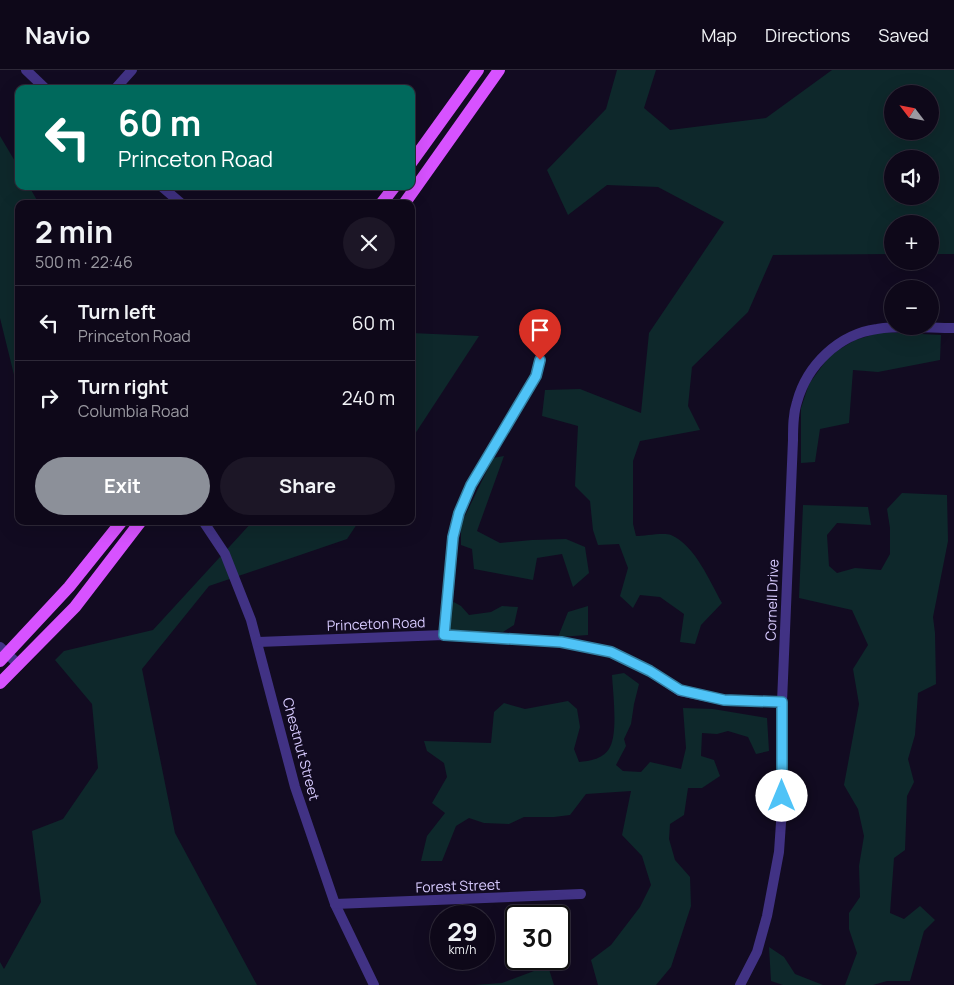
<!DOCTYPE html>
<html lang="en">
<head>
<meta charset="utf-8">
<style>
  body { margin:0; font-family:Manrope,sans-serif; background:#1c1626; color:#f1f3f6; height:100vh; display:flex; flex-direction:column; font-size:19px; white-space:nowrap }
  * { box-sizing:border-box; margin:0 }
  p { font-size:16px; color:#9b9aa2 }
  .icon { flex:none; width:28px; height:28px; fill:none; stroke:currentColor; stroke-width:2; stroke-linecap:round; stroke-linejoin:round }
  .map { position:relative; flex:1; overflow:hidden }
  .side { position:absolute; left:15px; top:130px; width:400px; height:325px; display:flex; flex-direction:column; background:#0e0819; border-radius:10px; box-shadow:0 5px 20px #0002,0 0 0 1px #2e2938 }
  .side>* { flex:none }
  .banner { position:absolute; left:15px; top:15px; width:400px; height:105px; border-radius:10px; box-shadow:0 5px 20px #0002,0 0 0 1px #2e2938; background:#00695c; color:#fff; overflow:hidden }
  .needle { width:32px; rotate:302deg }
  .fabs { position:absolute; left:884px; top:15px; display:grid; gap:10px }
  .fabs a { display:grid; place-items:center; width:55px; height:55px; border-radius:50%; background:#0e0819; box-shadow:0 5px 20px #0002,0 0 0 1px #2e2938; font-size:25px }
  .speed { position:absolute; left:430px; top:835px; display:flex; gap:10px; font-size:25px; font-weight:700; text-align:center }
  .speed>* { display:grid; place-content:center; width:65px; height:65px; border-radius:50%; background:#0e0819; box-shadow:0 5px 20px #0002,0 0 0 1px #2e2938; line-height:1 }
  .speed small { font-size:12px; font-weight:400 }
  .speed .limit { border:2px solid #111; border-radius:8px; background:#fff; color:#111 }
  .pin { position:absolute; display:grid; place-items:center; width:42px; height:42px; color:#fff; margin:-51px -21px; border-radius:50% 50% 50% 0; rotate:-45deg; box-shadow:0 0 5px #0007 }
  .pin .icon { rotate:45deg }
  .me { position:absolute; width:55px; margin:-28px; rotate:0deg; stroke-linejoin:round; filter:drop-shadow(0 0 4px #0008) }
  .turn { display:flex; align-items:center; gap:18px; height:105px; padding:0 20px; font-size:22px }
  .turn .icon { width:65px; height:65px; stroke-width:2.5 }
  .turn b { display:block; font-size:35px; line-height:42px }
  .round { display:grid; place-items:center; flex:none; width:52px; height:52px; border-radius:26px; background:#1c1626 }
  .summary { display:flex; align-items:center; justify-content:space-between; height:85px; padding:0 20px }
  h1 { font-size:30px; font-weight:700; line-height:38px }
  .cta { display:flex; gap:10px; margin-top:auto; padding:10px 20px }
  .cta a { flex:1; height:58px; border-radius:30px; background:#8c9099; color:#fff; font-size:20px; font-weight:700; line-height:58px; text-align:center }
  .cta a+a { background:#1c1626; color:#f1f3f6 }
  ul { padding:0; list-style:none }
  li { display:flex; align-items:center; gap:15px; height:75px; padding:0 20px; border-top:1px solid #2e2938 }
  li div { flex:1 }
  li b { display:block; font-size:19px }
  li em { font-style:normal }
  header { display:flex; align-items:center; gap:30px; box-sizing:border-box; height:70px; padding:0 25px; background:#0e0819; border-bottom:1px solid #2e2938 }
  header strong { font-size:24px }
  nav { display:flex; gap:28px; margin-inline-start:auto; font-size:18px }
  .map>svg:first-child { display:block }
  .green { fill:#0e282b; fill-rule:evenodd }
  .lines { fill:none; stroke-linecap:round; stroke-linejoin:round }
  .minor { stroke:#413284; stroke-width:10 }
  .primary { stroke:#d752ff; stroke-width:12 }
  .route-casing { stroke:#337fa1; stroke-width:12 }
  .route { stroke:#4fc3f7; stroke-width:9 }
  .labels { text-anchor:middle; stroke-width:4; stroke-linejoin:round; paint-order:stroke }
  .street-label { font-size:14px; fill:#d8cbff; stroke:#120b21 }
</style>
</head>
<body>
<header>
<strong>Navio</strong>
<nav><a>Map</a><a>Directions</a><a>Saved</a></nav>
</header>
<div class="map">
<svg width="954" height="915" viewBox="0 0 954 915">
  <rect width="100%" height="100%" fill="#120b21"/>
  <g class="green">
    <path d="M617 0H656L644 38 670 60 766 48 832 0H954V184H930V154H892V184L773 185 748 242 692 297 688 336 700 360 640 371 633 391V454L636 466C644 466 664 462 671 465 695 475 710 512 722 533L701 555 695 574 680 572 684 544 660 527 640 525 633 538 620 526 628 498 619 474 598 475 593 460 590 431 575 416 578 356 542 346 545 320 580 319 641 343 649 263 724 152 658 117 607 115 568 145 547 100 606 39ZM892 24H930V61H892ZM892 89H930V126H892Z"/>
    <polygon points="0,66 19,98 19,116 29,116 39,134 19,134 19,325 0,248"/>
    <polygon points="882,262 941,265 940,290 878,302 853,300 849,353 820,359 815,392 801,393 801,338 809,314 830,285 855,270"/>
    <polygon points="411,263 479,266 411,370"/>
    <polygon points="504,386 477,461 500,473 532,470 566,469 585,477 589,503 573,517 562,484 537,488 533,510 474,499 472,479 461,475 461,454 493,388"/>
    <polygon points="902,423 947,425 948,471 933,547 935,563 936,614 918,623 915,665 908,689 914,712 907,726 905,780 894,788 890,843 904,849 920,836 935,850 924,861 910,911 887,911 873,915 845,915 857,883 849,859 849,843 860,827 859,796 864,766 858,739 844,715 859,634 853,599 868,575 852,540 799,528 803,435 868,437 871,455 837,453 827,465 829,496 837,503 855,498 881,500 890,484 890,458 887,439"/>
    <polygon points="253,451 359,451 347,469 209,516 142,599 175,763 257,915 0,915 0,892 4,899 41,832 32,761 63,749 98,698 92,634 55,590 64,581 153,560"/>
    <polygon points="450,530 461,536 469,545 491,542 502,536 518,537 514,555 503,562 450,560"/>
    <polygon points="588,536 588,565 558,567 568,542"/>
    <path d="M624 603 639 614 634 634 631 654 624 669 626 676 616 695 623 701 641 702 650 692 681 699 686 678 683 638 713 639 767 648 769 681 756 684 748 667 728 661 717 664 702 663 701 686 714 690 720 706 702 718H688L684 745 670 754 669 769 675 790 690 807 691 836 671 897 656 915H598L591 890 611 875 640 837 651 815 642 786 622 765 631 721 586 724 570 745 554 747H524L509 754 484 753 469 748 456 756 442 791H421L427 766 445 743 432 733 447 707 444 693 427 681 424 671 491 673 494 642 504 633 525 639 568 631 577 639 580 657 574 679 579 692C590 691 604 689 610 677 618 662 613 623 612 605Z"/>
    <polygon points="769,877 784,887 795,904 823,915 783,915 771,911"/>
    <polygon points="547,893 554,915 474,915 502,913 534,901"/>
  </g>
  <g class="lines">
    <g class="minor">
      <polyline points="26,0 46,19"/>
      <polyline points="115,19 132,0"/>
      <polyline points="161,116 182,134"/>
      <polyline points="203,451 225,484 251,550 295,717 335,834 374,915"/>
      <polyline points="444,565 453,467 459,443 471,415 536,306 540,290"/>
      <polyline points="258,572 444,565 561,572 611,582 650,601 680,621 724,630 782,632"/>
      <polyline points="0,577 19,595"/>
      <polyline points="335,834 581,824"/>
      <path d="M740 915 757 882 767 846 779 782 782 738V632L793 370C793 357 793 344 797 332 807 295 839 264 877 259 902 255 929 258 954 258"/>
    </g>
    <g class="primary">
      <polyline points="411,93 478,0"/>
      <polyline points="381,134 395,116"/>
      <polyline points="404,134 499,0"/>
      <polyline points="0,591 69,517 122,451"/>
      <polyline points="0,613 75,537 141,451"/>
    </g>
  </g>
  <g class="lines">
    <defs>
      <polyline id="route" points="540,290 536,306 471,415 459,443 453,467 444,565 561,572 611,582 650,601 680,620 724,630 782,632 782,726"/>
    </defs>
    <use href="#route" class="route-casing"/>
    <use href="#route" class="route"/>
  </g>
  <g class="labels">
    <g class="street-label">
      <text transform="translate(772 530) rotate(-88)" y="5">Cornell Drive</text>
      <text transform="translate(376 554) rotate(-2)" y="5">Princeton Road</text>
      <text transform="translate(301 679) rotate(75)" y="5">Chestnut Street</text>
      <text transform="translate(458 816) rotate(-2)" y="5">Forest Street</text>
    </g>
  </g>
</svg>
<div class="fabs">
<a><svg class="needle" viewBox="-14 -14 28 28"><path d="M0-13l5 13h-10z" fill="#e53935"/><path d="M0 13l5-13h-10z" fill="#9b9aa2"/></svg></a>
<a><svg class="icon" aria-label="sound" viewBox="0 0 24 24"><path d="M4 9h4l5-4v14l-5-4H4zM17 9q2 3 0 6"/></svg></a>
<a>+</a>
<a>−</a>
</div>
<div class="speed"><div>29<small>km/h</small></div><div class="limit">30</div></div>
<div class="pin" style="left:540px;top:290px;background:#d93025"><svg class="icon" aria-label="arrive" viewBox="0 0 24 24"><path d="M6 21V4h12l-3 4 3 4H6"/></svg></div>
<svg class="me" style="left:782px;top:726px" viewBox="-20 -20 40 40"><circle r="19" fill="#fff"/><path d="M0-13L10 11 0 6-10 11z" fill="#4fc3f7"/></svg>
<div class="banner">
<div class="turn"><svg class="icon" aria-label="left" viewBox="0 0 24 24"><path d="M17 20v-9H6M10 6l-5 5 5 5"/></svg><div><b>60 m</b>Princeton Road</div></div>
</div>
<section class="side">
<div class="summary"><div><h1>2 min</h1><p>500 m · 22:46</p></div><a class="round"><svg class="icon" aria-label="close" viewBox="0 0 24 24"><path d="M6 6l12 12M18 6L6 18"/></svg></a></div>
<ul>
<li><svg class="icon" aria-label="left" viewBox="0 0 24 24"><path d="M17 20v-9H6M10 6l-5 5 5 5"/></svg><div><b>Turn left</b><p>Princeton Road</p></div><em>60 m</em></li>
<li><svg class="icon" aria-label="right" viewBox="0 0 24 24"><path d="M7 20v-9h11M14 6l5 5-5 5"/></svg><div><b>Turn right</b><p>Columbia Road</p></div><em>240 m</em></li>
</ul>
<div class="cta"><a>Exit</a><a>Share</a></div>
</section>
</div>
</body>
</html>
